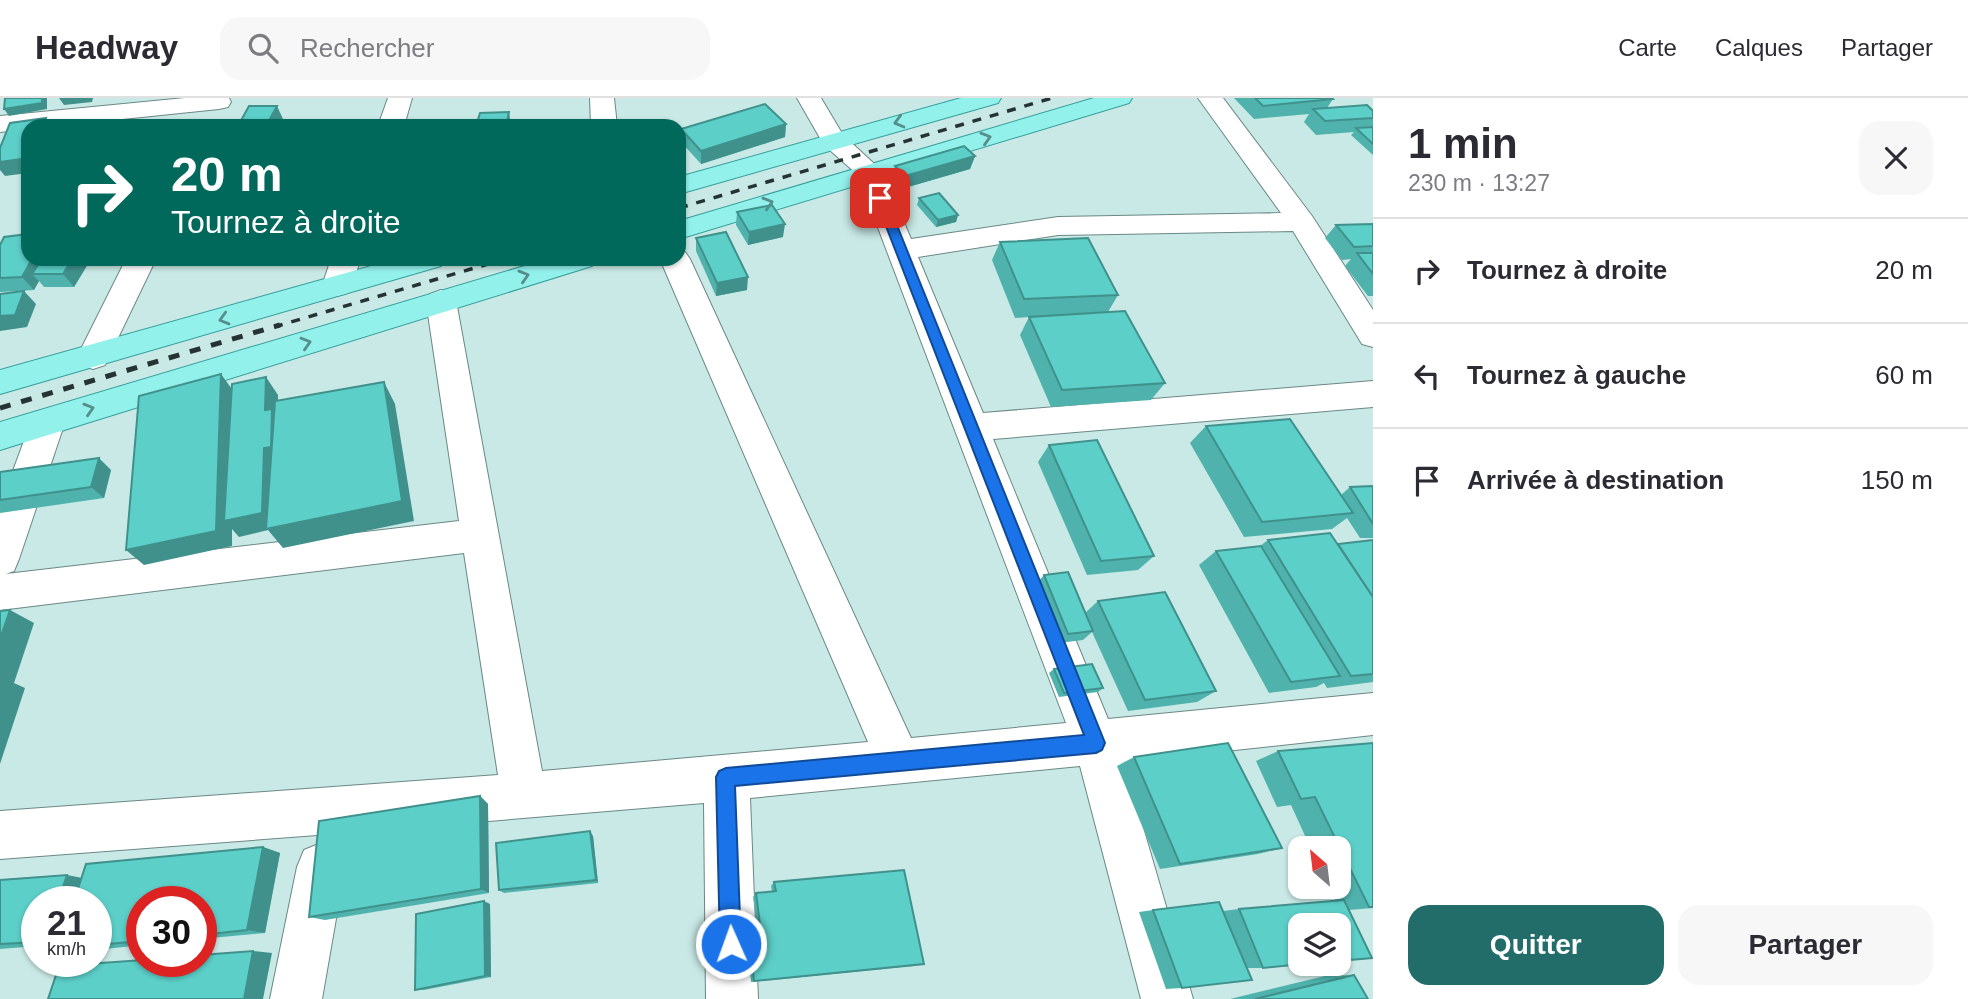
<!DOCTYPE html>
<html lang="fr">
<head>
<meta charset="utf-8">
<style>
  body { margin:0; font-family:Helvetica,sans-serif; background:#f7f7f7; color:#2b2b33; height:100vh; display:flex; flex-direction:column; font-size:26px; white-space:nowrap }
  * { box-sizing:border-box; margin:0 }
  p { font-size:23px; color:#7c7c81 }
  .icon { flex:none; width:38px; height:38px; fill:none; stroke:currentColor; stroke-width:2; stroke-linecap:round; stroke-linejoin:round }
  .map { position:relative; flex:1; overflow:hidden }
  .panel { display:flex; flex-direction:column; background:#fff; width:595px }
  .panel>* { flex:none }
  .guide { position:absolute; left:21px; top:21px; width:665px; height:147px; border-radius:21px; box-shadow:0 2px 5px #0004; background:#00695c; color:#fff; overflow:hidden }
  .needle { width:46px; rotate:332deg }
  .buttons { position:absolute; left:1288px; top:738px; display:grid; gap:14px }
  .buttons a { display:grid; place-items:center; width:63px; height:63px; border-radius:14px; background:#fff; box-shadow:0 2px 5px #0004; font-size:35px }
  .speed { position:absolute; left:21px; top:788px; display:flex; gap:14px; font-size:35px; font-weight:700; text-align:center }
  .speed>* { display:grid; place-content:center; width:91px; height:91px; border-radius:50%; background:#fff; box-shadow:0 2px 5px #0004; line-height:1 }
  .speed small { font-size:18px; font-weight:400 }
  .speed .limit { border:10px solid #d22; background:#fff; color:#111 }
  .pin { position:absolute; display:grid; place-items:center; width:60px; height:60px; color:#fff; margin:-30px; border-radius:14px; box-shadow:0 4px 10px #0006 }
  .me { position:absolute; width:77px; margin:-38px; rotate:358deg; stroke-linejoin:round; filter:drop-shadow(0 0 5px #0008) }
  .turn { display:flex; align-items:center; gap:24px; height:147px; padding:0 35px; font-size:32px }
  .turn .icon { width:91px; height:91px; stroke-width:2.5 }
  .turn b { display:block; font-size:49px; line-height:60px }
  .round { display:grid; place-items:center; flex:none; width:74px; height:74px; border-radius:21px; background:#f7f7f7 }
  .overview { display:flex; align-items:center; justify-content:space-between; height:119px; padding:0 35px }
  h1 { font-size:42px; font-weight:800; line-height:52px }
  .action { display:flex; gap:14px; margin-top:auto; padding:14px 35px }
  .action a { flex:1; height:80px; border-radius:21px; background:#226d69; color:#fff; font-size:28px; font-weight:800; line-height:80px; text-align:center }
  .action a+a { background:#f7f7f7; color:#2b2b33 }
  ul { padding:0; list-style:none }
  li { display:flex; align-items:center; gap:21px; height:105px; padding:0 35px; border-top:2px solid #e1e1e2 }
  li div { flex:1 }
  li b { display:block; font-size:26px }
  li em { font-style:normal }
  header { display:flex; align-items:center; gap:42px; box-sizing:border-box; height:98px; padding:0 35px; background:#fff; border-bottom:2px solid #e1e1e2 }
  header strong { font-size:33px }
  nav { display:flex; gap:38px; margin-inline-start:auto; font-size:24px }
  .search { width:490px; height:63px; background:#f7f7f7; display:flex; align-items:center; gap:18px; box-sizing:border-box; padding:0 24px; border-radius:21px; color:#7c7c81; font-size:26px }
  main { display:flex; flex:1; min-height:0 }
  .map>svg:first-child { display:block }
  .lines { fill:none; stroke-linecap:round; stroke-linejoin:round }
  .minor-casing { stroke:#6a8885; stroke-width:2 }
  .major-casing { stroke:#349e99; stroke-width:2 }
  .minor { fill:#fff; fill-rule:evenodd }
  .major { fill:#93f1ec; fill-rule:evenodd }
  .rail-far1 { stroke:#253332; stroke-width:3.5; stroke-dasharray:9 9; stroke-linecap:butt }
  .rail { stroke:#253332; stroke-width:5; stroke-dasharray:11 11; stroke-linecap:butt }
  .wall { fill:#4fb2ac }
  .shaded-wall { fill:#40918c }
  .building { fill:#5ccfc8; stroke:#40918c; stroke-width:2 }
  .oneway { stroke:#558e8b }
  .route { fill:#1a73e8; stroke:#114b97; stroke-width:2 }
</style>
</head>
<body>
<header>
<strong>Headway</strong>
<div class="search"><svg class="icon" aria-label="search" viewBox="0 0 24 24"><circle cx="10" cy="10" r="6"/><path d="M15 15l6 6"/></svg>Rechercher</div>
<nav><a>Carte</a><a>Calques</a><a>Partager</a></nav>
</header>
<main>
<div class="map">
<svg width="1373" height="901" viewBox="0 0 1373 901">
  <rect width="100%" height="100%" fill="#c9e9e6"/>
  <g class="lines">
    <defs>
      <g id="minor">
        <polygon points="185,0 229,0 231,4 228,9 219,11 55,28 28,28 28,31 0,34 0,18"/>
        <polygon points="388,0 412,0 404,28 378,28"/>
        <polygon points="590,0 614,0 617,28 591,28"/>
        <polygon points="797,0 821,0 843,37 883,74 911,141 1058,119 1281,115 1198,0 1223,0 1312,118 1373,212 1373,249 1362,246 1293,133 1058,137 918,159 983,315 1373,283 1373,309 993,341 1108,621 1373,595 1373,637 1124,664 1193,901 1141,901 1080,668 750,700 758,901 706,901 704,705 344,735 0,761 0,713 498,677 464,455 0,512 0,408 31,324 36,315 48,311 60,315 65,324 19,461 14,473 6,476 459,423 426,203 430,196 441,192 452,196 456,203 542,673 868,644 660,161 679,161 679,152 685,154 690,161 911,640 1066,625 858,77 824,47"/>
        <polygon points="126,161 156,161 105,267 93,271 81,267 77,259"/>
        <polygon points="331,161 361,161 348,195 337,198 326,195 322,188"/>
        <polygon points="321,745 338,752 345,769 322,901 270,901 297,769 304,752"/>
      </g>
      <g id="major">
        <polygon points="961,0 1001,0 998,5 679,96 679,79"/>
        <polygon points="1094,0 1132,0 1129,5 679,141 679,123"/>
        <polygon points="396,161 446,161 441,168 0,296 0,272"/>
        <polygon points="548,161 597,161 592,168 0,352 0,324"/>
      </g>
    </defs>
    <use href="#minor" class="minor-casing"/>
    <use href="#major" class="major-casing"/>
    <use href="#minor" class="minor"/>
    <use href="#major" class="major"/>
    <g class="rail-far1">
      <polyline points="679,110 1052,0"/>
      <polyline points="274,229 505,161"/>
    </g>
    <polyline class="rail" points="0,310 280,227"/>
  </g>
  <g class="wall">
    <polygon points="1234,0 1332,0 1333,1 1327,10 1373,13 1373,57 1351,37 1354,34 1316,37 1304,24 1309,16 1254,21"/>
    <polygon points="786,26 785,39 701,66 682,45 681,31"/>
    <polygon points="975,58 970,71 901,91 891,81 895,68"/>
    <polygon points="919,100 958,117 956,124 936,129 917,107"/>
    <polygon points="737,114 783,139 748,147 736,127"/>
    <polygon points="1373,126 1373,198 1368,198 1345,168 1351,161 1342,162 1325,140 1336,127"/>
    <polygon points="696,140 747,192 716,198 696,153"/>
    <polygon points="1000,144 1118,197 1108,214 1165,285 1151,302 1051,309 1020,237 1029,219 1015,220 992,162"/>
    <polygon points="0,147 91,161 74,189 44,189 39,183 34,192 0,194"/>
    <polygon points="217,161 269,161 268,164 219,165"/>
    <polygon points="1206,328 1341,397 1350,389 1373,388 1373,440 1360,440 1347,420 1332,431 1244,439 1190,345"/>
    <polygon points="1049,347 1154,458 1138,472 1087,477 1038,364"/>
    <polygon points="111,372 104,400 0,415 0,374"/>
    <polygon points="1268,442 1338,446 1373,442 1373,584 1327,590 1324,585 1316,589 1269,595 1199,467 1216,453 1260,448"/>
    <polygon points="1044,477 1085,515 1098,503 1216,593 1197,604 1128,613 1092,534 1083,542 1059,545 1035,487"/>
    <polygon points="1054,571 1103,590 1098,594 1059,599 1049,575"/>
    <polygon points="1373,645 1373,810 1349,812 1263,870 1247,870 1182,890 1166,891 1139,814 1153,812 1223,813 1239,811 1336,803 1329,789 1339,789 1339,751 1311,751 1291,707 1277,709 1256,663 1278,653"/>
    <polygon points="1134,659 1282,750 1258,756 1160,771 1117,668"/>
    <polygon points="480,698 488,706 489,795 325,822 309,819"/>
    <polygon points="593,738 598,785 504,795 499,792"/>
    <polygon points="263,749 280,755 265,835 201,841 201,803 142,803 142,847 96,852 96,803 37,803 37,848 0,851 0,782 82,780"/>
    <polygon points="774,784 913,868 751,884 747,846 750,844 759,843 753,799 756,795 772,793 771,788"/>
    <polygon points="490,806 491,879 424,892 415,892"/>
    <polygon points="1354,877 1368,901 1230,901 1325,878"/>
  </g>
  <g class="shaded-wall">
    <polygon points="42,0 47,0 47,11 9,18 4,11"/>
    <polygon points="59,0 93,0 92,4 64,7"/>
    <polygon points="277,8 283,21 279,28 266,28"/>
    <polygon points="509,14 510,21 509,28 506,28"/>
    <polygon points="46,20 51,28 43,28"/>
    <polygon points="786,26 785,39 701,66 701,53"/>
    <polygon points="975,58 970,71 901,91 905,78"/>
    <polygon points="28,60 28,75 5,78 0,72 0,64"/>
    <polygon points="958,117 956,124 936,129 938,122"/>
    <polygon points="785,126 783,139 748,147 749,134"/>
    <polygon points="32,161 50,161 32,176 39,183 34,192 22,179"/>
    <polygon points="72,161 91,161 74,189 63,176"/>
    <polygon points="748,179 747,192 716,198 717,185"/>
    <polygon points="24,193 36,206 27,229 0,233 0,218"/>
    <polygon points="221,276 234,294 264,350 266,279 278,297 278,318 384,284 395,306 414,423 283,450 268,432 239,439 232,431 232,448 144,467 126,452"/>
    <polygon points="99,360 111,372 104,400 91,389"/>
    <polygon points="10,512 34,525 14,585 25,590 0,666 0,541"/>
    <polygon points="480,698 488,706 489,795 481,791"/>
    <polygon points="590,733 593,738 598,785 596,782"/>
    <polygon points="263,749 280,755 265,835 247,832"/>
    <polygon points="67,777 93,782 86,803 58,803"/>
    <polygon points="484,803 490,806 491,879 485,878"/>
    <polygon points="253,853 272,855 263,901 244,901"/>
  </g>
  <g class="building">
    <polygon points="5,0 42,0 42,5 4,11"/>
    <polygon points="1255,0 1332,0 1333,1 1263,8"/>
    <polygon points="765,6 786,26 701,53 681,31"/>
    <polygon points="1367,7 1373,13 1373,20 1325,23 1313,11"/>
    <polygon points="249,8 277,8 266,28 238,28"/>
    <polygon points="509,14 506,28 476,28 480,15"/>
    <polygon points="46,20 43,28 28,28 28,60 0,64 0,50 10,25"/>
    <polygon points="1373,29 1373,46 1356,30"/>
    <polygon points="964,48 975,58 905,78 895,68"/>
    <polygon points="939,95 958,117 938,122 919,100"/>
    <polygon points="772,107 785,126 749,134 737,114"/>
    <polygon points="1373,126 1373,148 1354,149 1336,127"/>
    <polygon points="726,134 748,179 717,185 696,140"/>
    <polygon points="28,136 28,161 32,161 22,179 0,180 0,147 4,139"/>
    <polygon points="1088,140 1118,197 1024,201 1000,144"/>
    <polygon points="1357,155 1373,155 1373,176"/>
    <polygon points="42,161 72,161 63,176 32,176"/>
    <polygon points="24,193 15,217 0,218 0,196"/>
    <polygon points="1125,213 1165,285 1062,292 1029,219"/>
    <polygon points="221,276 216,433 126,452 139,298"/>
    <polygon points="266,279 265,312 272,311 271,349 264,350 262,415 224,423 232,286"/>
    <polygon points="384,284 402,403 266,431 275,303"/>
    <polygon points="1290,321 1353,415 1262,424 1206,328"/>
    <polygon points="1097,342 1154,458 1101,463 1049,347"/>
    <polygon points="99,360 91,389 0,402 0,374"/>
    <polygon points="1373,388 1373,426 1350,389"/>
    <polygon points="1330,435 1373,499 1373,576 1351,578 1268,442"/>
    <polygon points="1373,442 1373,499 1338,446"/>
    <polygon points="1261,448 1340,578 1291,584 1216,453"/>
    <polygon points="1068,474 1093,533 1068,536 1044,477"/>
    <polygon points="1165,494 1216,593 1145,602 1098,503"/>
    <polygon points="10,512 0,541 0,513"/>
    <polygon points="1092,566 1103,590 1064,595 1054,571"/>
    <polygon points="1228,645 1282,750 1180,766 1134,659"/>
    <polygon points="1373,645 1373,809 1369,809 1315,699 1301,701 1278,653"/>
    <polygon points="480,698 481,791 309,819 319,723"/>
    <polygon points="590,733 596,782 499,792 496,745"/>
    <polygon points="263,749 247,832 201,837 201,803 142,803 142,843 96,847 96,803 74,803 86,766"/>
    <polygon points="904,772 924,866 754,883 750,844 762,842 756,795 776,793 774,784"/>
    <polygon points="67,777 58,803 37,803 37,844 0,846 0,782"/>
    <polygon points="1344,802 1372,860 1339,863 1339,828 1300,828 1300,866 1303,866 1263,870 1239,811"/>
    <polygon points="484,803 485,878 415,892 416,816"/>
    <polygon points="1219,804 1252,882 1182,890 1153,812"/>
    <polygon points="253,853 244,901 48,901 59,868 142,862 142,863 201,863 201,857"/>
    <polygon points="1354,877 1368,901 1255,901"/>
  </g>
  <defs><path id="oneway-chevron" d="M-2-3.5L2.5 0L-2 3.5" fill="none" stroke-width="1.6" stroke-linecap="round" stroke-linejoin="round" transform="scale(1.75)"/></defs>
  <g class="oneway">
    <use href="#oneway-chevron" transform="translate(899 24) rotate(165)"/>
    <use href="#oneway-chevron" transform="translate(986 40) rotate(-17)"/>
    <use href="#oneway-chevron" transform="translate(768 105) rotate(-17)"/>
    <use href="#oneway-chevron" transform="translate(524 178) rotate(-17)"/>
    <use href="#oneway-chevron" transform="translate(224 221) rotate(164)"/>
    <use href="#oneway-chevron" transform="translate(306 245) rotate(-17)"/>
    <use href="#oneway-chevron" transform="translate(89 311) rotate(-17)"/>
  </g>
  <polygon class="route" points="876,98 886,100 1105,645 1102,652 1096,655 735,688 741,846 738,853 731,856 723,853 720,846 716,679 719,673 726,670 1084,637 875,100"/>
</svg>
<div class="buttons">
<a><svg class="needle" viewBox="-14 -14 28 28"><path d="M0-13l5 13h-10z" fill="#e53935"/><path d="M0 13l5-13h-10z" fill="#7c7c81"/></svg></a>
<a><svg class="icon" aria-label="layers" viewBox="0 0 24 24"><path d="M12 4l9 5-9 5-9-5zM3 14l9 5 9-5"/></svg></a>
</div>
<div class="speed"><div>21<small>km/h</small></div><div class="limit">30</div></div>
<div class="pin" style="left:880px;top:100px;background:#d93025"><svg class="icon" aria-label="arrive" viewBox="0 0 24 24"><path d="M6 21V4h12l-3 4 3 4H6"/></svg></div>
<svg class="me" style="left:731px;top:846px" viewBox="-20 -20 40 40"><circle r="17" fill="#1a73e8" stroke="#fff" stroke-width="3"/><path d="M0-11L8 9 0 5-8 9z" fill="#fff"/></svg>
<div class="guide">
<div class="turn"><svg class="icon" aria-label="right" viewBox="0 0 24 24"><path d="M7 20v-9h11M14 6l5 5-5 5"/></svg><div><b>20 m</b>Tournez à droite</div></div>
</div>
</div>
<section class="panel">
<div class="overview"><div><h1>1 min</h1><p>230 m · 13:27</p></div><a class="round"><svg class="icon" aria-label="close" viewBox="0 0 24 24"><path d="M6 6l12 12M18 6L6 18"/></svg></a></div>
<ul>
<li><svg class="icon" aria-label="right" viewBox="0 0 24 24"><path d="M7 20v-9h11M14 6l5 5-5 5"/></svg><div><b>Tournez à droite</b></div><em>20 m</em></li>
<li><svg class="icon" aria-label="left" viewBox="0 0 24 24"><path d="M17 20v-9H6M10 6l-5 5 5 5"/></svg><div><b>Tournez à gauche</b></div><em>60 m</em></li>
<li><svg class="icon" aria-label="arrive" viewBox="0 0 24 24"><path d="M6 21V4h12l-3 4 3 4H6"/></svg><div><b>Arrivée à destination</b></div><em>150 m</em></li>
</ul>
<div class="action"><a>Quitter</a><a>Partager</a></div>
</section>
</main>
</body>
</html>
